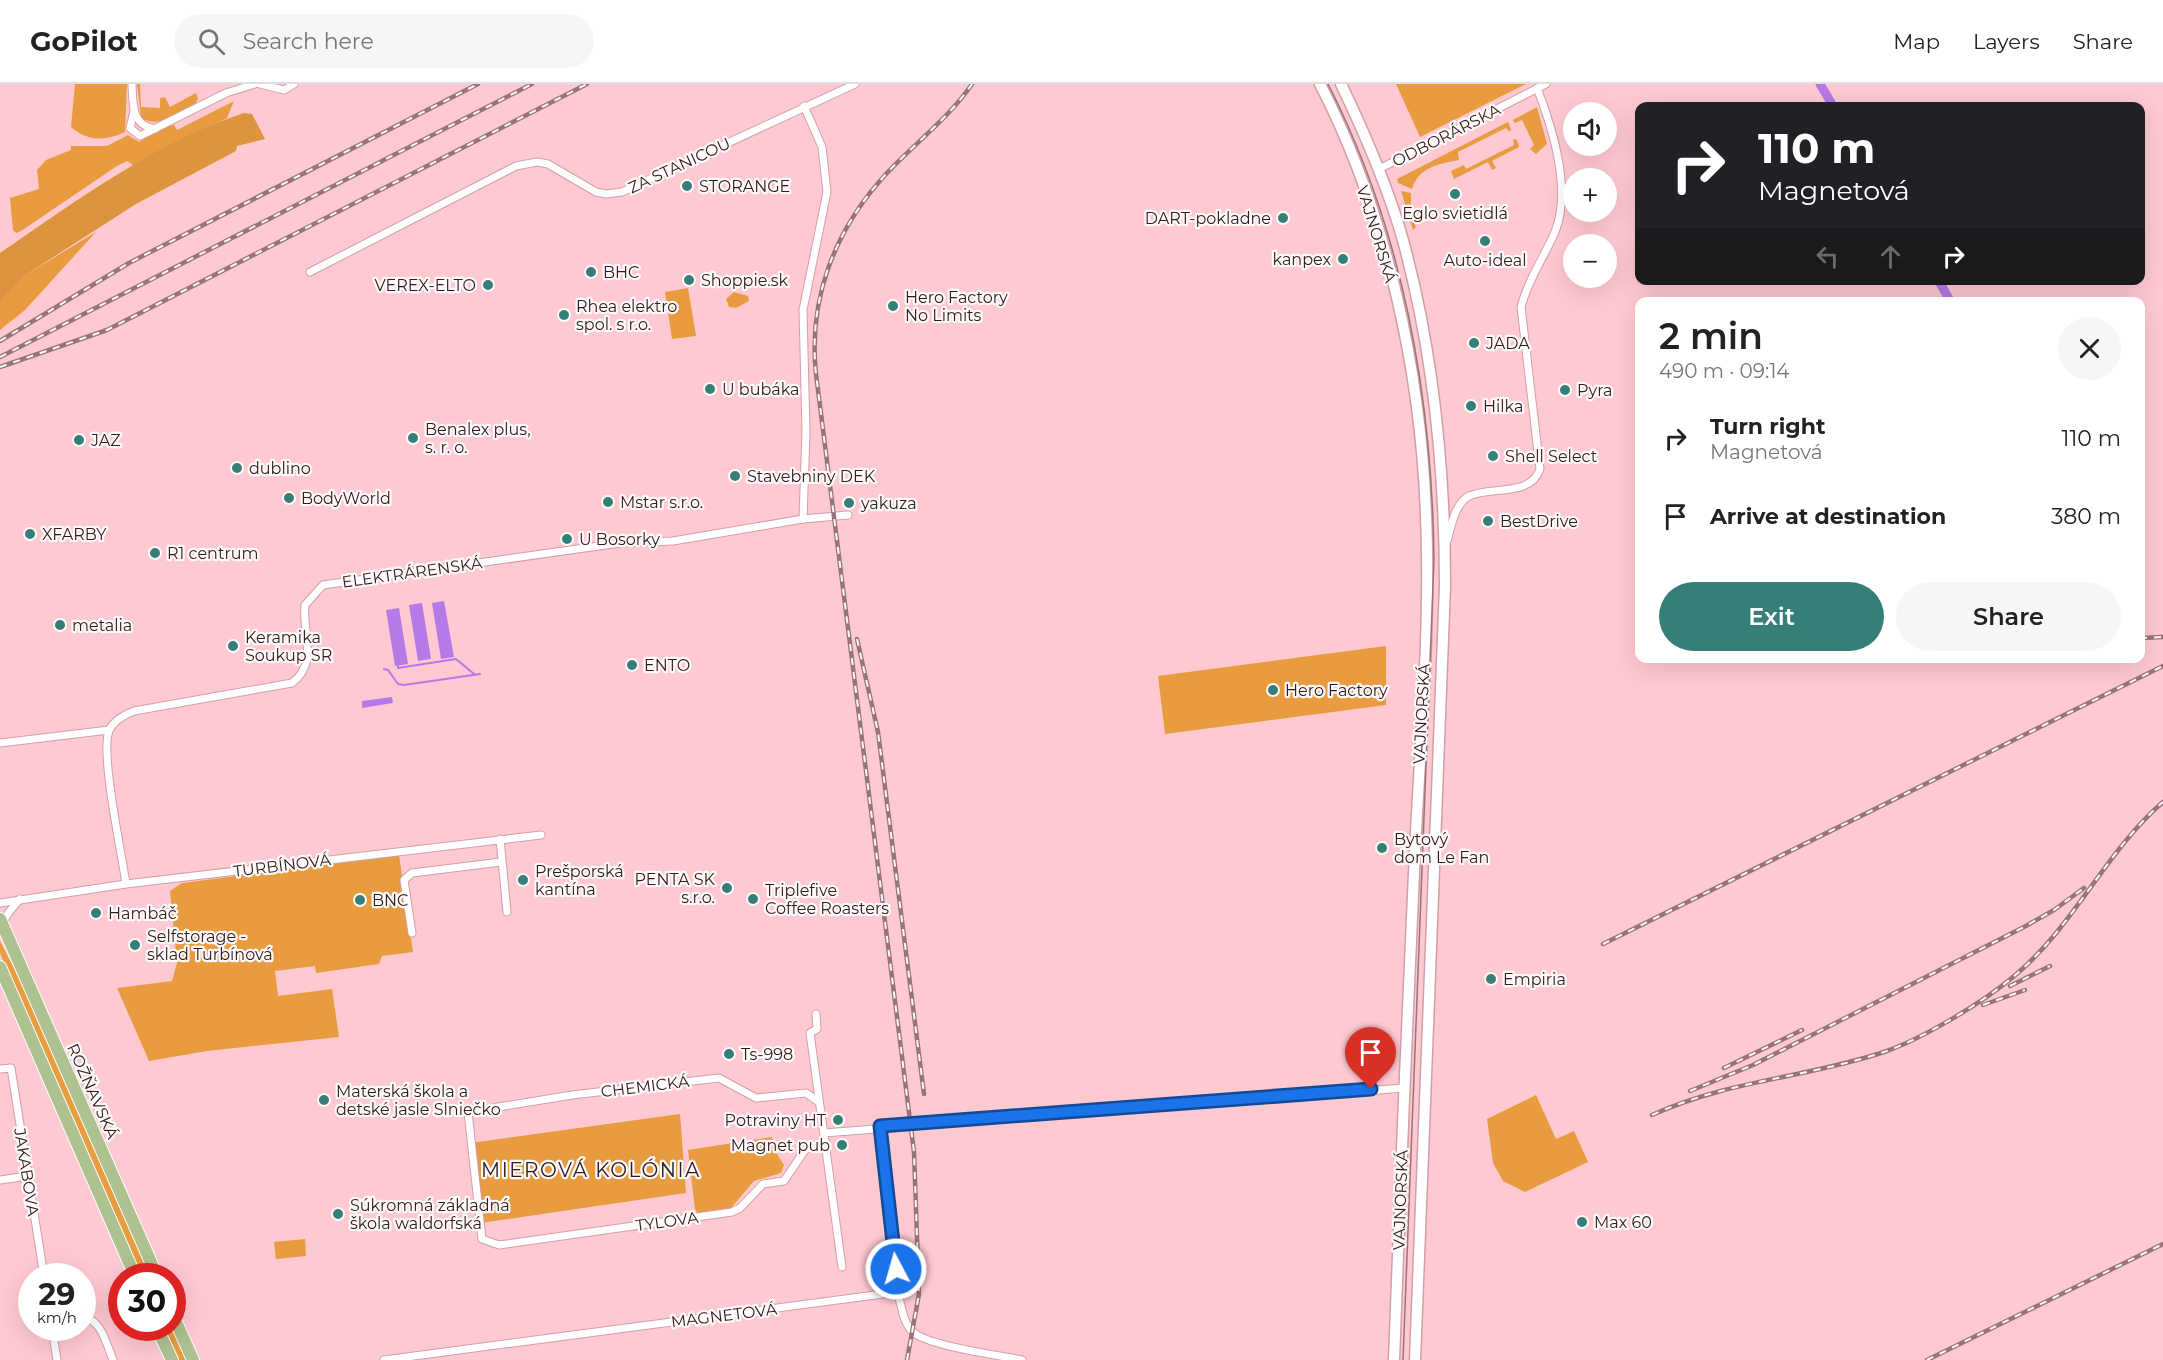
<!DOCTYPE html>
<html lang="en">
<head>
<meta charset="utf-8">
<style>
  body { margin:0; font-family:Montserrat,sans-serif; background:#f6f6f6; color:#222; height:100vh; display:flex; flex-direction:column; font-size:22px; white-space:nowrap }
  * { box-sizing:border-box; margin:0 }
  p { font-size:20px; color:#767676 }
  .icon { flex:none; width:33px; height:33px; fill:none; stroke:currentColor; stroke-width:2; stroke-linecap:round; stroke-linejoin:round }
  .map { position:relative; flex:1; overflow:hidden }
  .side { position:absolute; left:1635px; top:213px; width:510px; height:366px; display:flex; flex-direction:column; background:#fff; border-radius:12px; box-shadow:0 6px 24px #0002 }
  .side>* { flex:none }
  .top-card { position:absolute; left:1635px; top:18px; width:510px; height:183px; border-radius:12px; box-shadow:0 6px 24px #0002; background:#202124; color:#fff; overflow:hidden }
  .fabs { position:absolute; left:1563px; top:18px; display:grid; gap:12px }
  .fabs a { display:grid; place-items:center; width:54px; height:54px; border-radius:50%; background:#fff; box-shadow:0 6px 24px #0002; font-size:30px }
  .speed { position:absolute; left:18px; top:1179px; display:flex; gap:12px; font-size:30px; font-weight:700; text-align:center }
  .speed>* { display:grid; place-content:center; width:78px; height:78px; border-radius:50%; background:#fff; box-shadow:0 6px 24px #0002; line-height:1 }
  .speed small { font-size:15px; font-weight:400 }
  .speed .limit { border:9px solid #d22; background:#fff; color:#111 }
  .pin { position:absolute; display:grid; place-items:center; width:51px; height:51px; color:#fff; margin:-62px -26px; border-radius:50% 50% 50% 0; rotate:-45deg; box-shadow:0 0 6px #0007 }
  .pin .icon { rotate:45deg }
  .me { position:absolute; width:66px; margin:-33px; rotate:354deg; stroke-linejoin:round; filter:drop-shadow(0 0 4px #0008) }
  .turn { display:flex; align-items:center; gap:21px; height:126px; padding:0 24px; font-size:27px }
  .turn .icon { width:78px; height:78px; stroke-width:2.5 }
  .turn b { display:block; font-size:42px; line-height:51px }
  .lanes { display:flex; align-items:center; height:57px; padding:0 24px; background:#0003; justify-content:center; gap:30px; direction:ltr }
  .lanes .off { opacity:.35 }
  .round { display:grid; place-items:center; flex:none; width:63px; height:63px; border-radius:32px; background:#f6f6f6 }
  .overview { display:flex; align-items:center; justify-content:space-between; height:102px; padding:0 24px }
  h1 { font-size:36px; font-weight:600; line-height:45px }
  .primary-button { display:flex; gap:12px; margin-top:auto; padding:12px 24px }
  .primary-button a { flex:1; height:69px; border-radius:36px; background:#367e78; color:#fff; font-size:24px; font-weight:600; line-height:69px; text-align:center }
  .primary-button a+a { background:#f6f6f6; color:#222 }
  ul { padding:0; list-style:none }
  li { display:flex; align-items:center; gap:18px; height:78px; padding:0 24px }
  li div { flex:1 }
  li b { display:block; font-size:22px }
  li em { font-style:normal }
  header { display:flex; align-items:center; gap:36px; box-sizing:border-box; height:84px; padding:0 30px; background:#fff; border-bottom:2px solid #e0e0e0 }
  header strong { font-size:28px }
  nav { display:flex; gap:33px; margin-inline-start:auto; font-size:21px }
  .search { width:420px; height:54px; background:#f6f6f6; display:flex; align-items:center; gap:15px; box-sizing:border-box; padding:0 21px; border-radius:33px; color:#767676; font-size:22px }
  .map>svg:first-child { display:block }
  .green { fill:#e89c3f }
  .forest { fill:#dd953d }
  .water { fill:#b67ae8 }
  .lines { fill:none; stroke-linecap:round; stroke-linejoin:round }
  .stream { stroke:#b67ae8; stroke-width:2 }
  .canal { stroke:#b67ae8; stroke-width:9 }
  .street-casing { stroke:#d29fa7; stroke-width:9 }
  .secondary-casing { stroke:#d29fa7; stroke-width:13 }
  .primary-casing { stroke:#fff; stroke-width:14 }
  .street { stroke:#fff; stroke-width:7 }
  .secondary { stroke:#fff; stroke-width:10 }
  .primary { stroke:#adc191; stroke-width:12 }
  .tram { stroke:#98747a; stroke-width:1.5 }
  .rail-casing { stroke:#98747a; stroke-width:4.5 }
  .rail { stroke:#fff9fa; stroke-width:2; stroke-dasharray:7; stroke-linecap:butt }
  .route-casing { stroke:#114b97; stroke-width:15 }
  .route { stroke:#1a73e8; stroke-width:10 }
  .poi-dot { fill:#367e78; stroke:#fff9fa; stroke-width:2 }
  .labels { text-anchor:middle; stroke-width:4.5; stroke-linejoin:round; paint-order:stroke }
  .street-label { font-size:16px; fill:#2f1c1f; stroke:#fff9fa }
  .poi-label { font-size:16px; fill:#2f1c1f; stroke:#fff9fa; text-anchor:start }
  .quarter-label { font-size:20px; letter-spacing:1.5px; fill:#2f1c1f; stroke:#fff9fa }
</style>
</head>
<body>
<header>
<strong>GoPilot</strong>
<div class="search"><svg class="icon" aria-label="search" viewBox="0 0 24 24"><circle cx="10" cy="10" r="6"/><path d="M15 15l6 6"/></svg>Search here</div>
<nav><a>Map</a><a>Layers</a><a>Share</a></nav>
</header>
<div class="map">
<svg width="2163" height="1276" viewBox="0 0 2163 1276">
  <rect width="100%" height="100%" fill="#ffc9d2"/>
  <g class="green">
    <path d="M75 0H127L125 48C106 57 88 58 71 43Z"/>
    <path d="M137 0H140L141 23 160 24V14L165 13 170 23 196 9 198 15 196 19C181 27 157 47 141 33Z"/>
    <polygon points="1396,0 1526,0 1420,53"/>
    <polygon points="234,17 227,34 134,82 127,77 117,82 21,147 16,149 13,146 10,114 39,105 37,86 46,76 71,66 71,62 107,62 128,51 139,58 162,43 174,41 177,46"/>
    <polygon points="1537,23 1547,60 1536,70 1530,65 1534,61 1522,36 1515,39 1513,36"/>
    <path d="M1508 38 1511 45 1510 48 1506 44 1458 68 1459 76C1438 80 1419 83 1412 105L1398 99 1397 95Z"/>
    <polygon points="1513,55 1517,56 1519,63 1492,77 1496,84 1492,86 1488,78 1454,95 1451,87 1464,81 1466,85 1514,61"/>
    <polygon points="1401,107 1411,109 1411,131 1414,131 1415,142 1417,142 1413,146"/>
    <polygon points="96,148 25,226 0,246 0,218 27,190"/>
    <polygon points="688,204 696,252 672,255 665,208"/>
    <polygon points="734,208 748,212 749,217 736,224 729,223 726,215"/>
    <polygon points="1386,562 1386,621 1165,650 1158,592"/>
    <polygon points="399,771 413,868 382,872 379,880 316,889 315,882 275,887 278,912 332,905 339,953 207,967 149,977 117,904 172,897 177,879 170,807 182,799"/>
    <polygon points="0,857 33,921 151,1192 139,1192 0,869"/>
    <polygon points="1536,1011 1556,1055 1574,1047 1588,1078 1525,1108 1503,1097 1493,1079 1487,1035"/>
    <polygon points="680,1030 686,1109 480,1139 471,1059"/>
    <polygon points="772,1053 775,1067 784,1081 781,1089 754,1097 731,1124 698,1130 695,1125 688,1066"/>
    <polygon points="305,1155 306,1172 276,1175 274,1158"/>
    <polygon points="162,1244 172,1244 188,1276 177,1276"/>
  </g>
  <path class="forest" d="M244 29 252 30 265 55 237 62 236 67 136 120 27 190 0 218V169C76 117 156 58 244 29Z"/>
  <g class="water">
    <polygon points="444,517 454,573 441,575 432,519"/>
    <polygon points="422,519 431,575 418,577 409,521"/>
    <polygon points="399,524 408,580 395,582 386,526"/>
    <polygon points="392,613 393,619 362,624 362,617"/>
  </g>
  <g class="lines">
    <g class="stream">
      <polyline points="398,581 398,584 456,575 474,590"/>
      <polyline points="384,585 388,586 398,600 404,601 480,590"/>
    </g>
    <g class="canal">
      <polyline points="1820,0 1833,22"/>
      <polyline points="1938,196 1951,218"/>
    </g>
    <defs>
      <g id="street">
        <path d="M132 0C133 20 131 41 155 45"/>
        <polyline points="260,0 284,6 294,0"/>
        <polyline points="134,27 130,44 140,52 226,9 255,0"/>
        <polyline points="1379,85 1546,0"/>
        <polyline points="310,188 516,82 537,78 548,80 596,108 606,110 622,108 855,0"/>
        <polyline points="803,435 806,348 803,226 827,108 822,63 804,22"/>
        <path d="M1447 457C1451 443 1455 419 1469 412 1491 402 1531 413 1540 385L1521 223C1528 196 1544 173 1555 148 1572 106 1553 45 1537 4"/>
        <polyline points="0,659 109,646"/>
        <polyline points="500,755 507,828"/>
        <path d="M126 800C122 771 100 669 109 647 113 637 124 631 134 627L292 599C319 578 302 550 305 521L323 501 620 459 673 457 803 435 848 431"/>
        <polyline points="0,819 126,800 541,751"/>
        <polyline points="2,840 9,828 20,815"/>
        <polyline points="412,849 404,796 412,789 501,778"/>
        <polyline points="816,930 817,945 810,949 842,1183"/>
        <polyline points="0,985 11,984 44,1192"/>
        <polyline points="819,1018 806,1009 756,1014 719,994 572,1011 468,1028 482,1155 499,1161 732,1128 740,1124 763,1100 784,1097 805,1066 825,1056"/>
        <path d="M880 1042 899 1214C902 1225 904 1240 913 1248 928 1262 999 1271 1022 1276"/>
        <polyline points="824,1049 1404,1004"/>
        <polyline points="0,1096 28,1092"/>
        <path d="M82 1234C101 1233 107 1262 113 1276"/>
        <polyline points="52,1244 57,1276"/>
        <polyline points="384,1276 898,1208"/>
      </g>
      <g id="secondary">
        <path d="M1320 0C1387 130 1421 287 1426 432 1431 551 1419 671 1414 789 1406 951 1400 1114 1394 1276"/>
        <path d="M1341 0C1366 52 1389 105 1404 160 1434 272 1445 387 1445 502L1415 1276"/>
      </g>
      <g id="primary">
        <polyline points="0,835 157,1192"/>
        <polyline points="0,883 135,1192"/>
        <polyline points="172,1229 193,1276"/>
        <polyline points="157,1244 172,1276"/>
      </g>
    </defs>
    <use href="#street" class="street-casing"/>
    <use href="#secondary" class="secondary-casing"/>
    <use href="#primary" class="primary-casing"/>
    <use href="#street" class="street"/>
    <use href="#secondary" class="secondary"/>
    <use href="#primary" class="primary"/>
    <path class="tram" d="M1328 0C1403 147 1432 312 1434 475L1403 1276"/>
    <defs>
      <g id="rail">
        <polyline points="0,257 129,179 478,0"/>
        <polyline points="0,273 532,0"/>
        <polyline points="0,283 107,246 587,0"/>
        <polyline points="2140,554 2163,553"/>
        <polyline points="857,555 878,648 924,1010"/>
        <polyline points="1603,860 2163,582"/>
        <polyline points="2010,902 2050,882"/>
        <polyline points="1983,921 2025,906"/>
        <polyline points="1724,984 1802,946"/>
        <polyline points="1690,1007 1753,981 2024,843 2054,826 2084,804"/>
        <path d="M1652 1031C1729 996 1806 994 1884 968 1922 955 1982 919 2013 893 2073 844 2105 768 2163 718"/>
        <path d="M907 1276 919 1210 914 1068 816 290C808 214 835 145 887 89 915 59 949 34 972 0"/>
        <polyline points="1927,1276 2163,1160"/>
      </g>
    </defs>
    <use href="#rail" class="rail-casing"/>
    <use href="#rail" class="rail"/>
  </g>
  <g class="lines">
    <defs>
      <polyline id="route" points="896,1185 880,1042 1371,1005"/>
    </defs>
    <use href="#route" class="route-casing"/>
    <use href="#route" class="route"/>
  </g>
  <g class="poi-dot">
    <circle cx="687" cy="102" r="6"/>
    <circle cx="1455" cy="110" r="6"/>
    <circle cx="1283" cy="134" r="6"/>
    <circle cx="1485" cy="157" r="6"/>
    <circle cx="1343" cy="175" r="6"/>
    <circle cx="591" cy="188" r="6"/>
    <circle cx="689" cy="196" r="6"/>
    <circle cx="488" cy="201" r="6"/>
    <circle cx="893" cy="222" r="6"/>
    <circle cx="564" cy="231" r="6"/>
    <circle cx="1474" cy="259" r="6"/>
    <circle cx="710" cy="305" r="6"/>
    <circle cx="1565" cy="306" r="6"/>
    <circle cx="1471" cy="322" r="6"/>
    <circle cx="413" cy="354" r="6"/>
    <circle cx="79" cy="356" r="6"/>
    <circle cx="1493" cy="372" r="6"/>
    <circle cx="237" cy="384" r="6"/>
    <circle cx="735" cy="392" r="6"/>
    <circle cx="289" cy="414" r="6"/>
    <circle cx="608" cy="418" r="6"/>
    <circle cx="849" cy="419" r="6"/>
    <circle cx="1488" cy="437" r="6"/>
    <circle cx="30" cy="450" r="6"/>
    <circle cx="567" cy="455" r="6"/>
    <circle cx="155" cy="469" r="6"/>
    <circle cx="60" cy="541" r="6"/>
    <circle cx="233" cy="562" r="6"/>
    <circle cx="632" cy="581" r="6"/>
    <circle cx="1273" cy="606" r="6"/>
    <circle cx="1382" cy="764" r="6"/>
    <circle cx="523" cy="796" r="6"/>
    <circle cx="727" cy="804" r="6"/>
    <circle cx="753" cy="815" r="6"/>
    <circle cx="360" cy="816" r="6"/>
    <circle cx="96" cy="829" r="6"/>
    <circle cx="135" cy="861" r="6"/>
    <circle cx="1491" cy="895" r="6"/>
    <circle cx="729" cy="970" r="6"/>
    <circle cx="324" cy="1016" r="6"/>
    <circle cx="838" cy="1036" r="6"/>
    <circle cx="842" cy="1061" r="6"/>
    <circle cx="338" cy="1130" r="6"/>
    <circle cx="1582" cy="1138" r="6"/>
  </g>
  <g class="labels">
    <g class="street-label">
      <text transform="translate(1446 51) rotate(-27)" y="6">ODBORÁRSKA</text>
      <text transform="translate(679 81) rotate(-25)" y="6">ZA STANICOU</text>
      <text transform="translate(1377 150) rotate(73)" y="6">VAJNORSKÁ</text>
      <text transform="translate(412 488) rotate(-8)" y="6">ELEKTRÁRENSKÁ</text>
      <text transform="translate(1421 630) rotate(-87)" y="6">VAJNORSKÁ</text>
      <text transform="translate(282 781) rotate(-7)" y="6">TURBÍNOVÁ</text>
      <text transform="translate(645 1002) rotate(-7)" y="6">CHEMICKÁ</text>
      <text transform="translate(93 1007) rotate(66)" y="6">ROŽŇAVSKÁ</text>
      <text transform="translate(27 1088) rotate(81)" y="6">JAKABOVA</text>
      <text transform="translate(1400 1116) rotate(-88)" y="6">VAJNORSKÁ</text>
      <text transform="translate(667 1137) rotate(-8)" y="6">TYLOVA</text>
      <text transform="translate(724 1231) rotate(-7)" y="6">MAGNETOVÁ</text>
    </g>
    <g class="poi-label">
      <text x="699" y="108">STORANGE</text>
      <text x="1455" y="135" text-anchor="middle">Eglo svietidlá</text>
      <text x="1271" y="140" text-anchor="end">DART-pokladne</text>
      <text x="1331" y="181" text-anchor="end">kanpex</text>
      <text x="1485" y="182" text-anchor="middle">Auto-ideal</text>
      <text x="603" y="194">BHC</text>
      <text x="701" y="202">Shoppie.sk</text>
      <text x="476" y="207" text-anchor="end">VEREX-ELTO</text>
      <text x="905" y="219">Hero Factory<tspan x="905" dy="18">No Limits</tspan></text>
      <text x="576" y="228">Rhea elektro<tspan x="576" dy="18">spol. s r.o.</tspan></text>
      <text x="1486" y="265">JADA</text>
      <text x="722" y="311">U bubáka</text>
      <text x="1577" y="312">Pyra</text>
      <text x="1483" y="328">Hilka</text>
      <text x="425" y="351">Benalex plus,<tspan x="425" dy="18">s. r. o.</tspan></text>
      <text x="91" y="362">JAZ</text>
      <text x="1505" y="378">Shell Select</text>
      <text x="249" y="390">dublino</text>
      <text x="747" y="398">Stavebniny DEK</text>
      <text x="301" y="420">BodyWorld</text>
      <text x="620" y="424">Mstar s.r.o.</text>
      <text x="861" y="425">yakuza</text>
      <text x="1500" y="443">BestDrive</text>
      <text x="42" y="456">XFARBY</text>
      <text x="579" y="461">U Bosorky</text>
      <text x="167" y="475">R1 centrum</text>
      <text x="72" y="547">metalia</text>
      <text x="245" y="559">Keramika<tspan x="245" dy="18">Soukup SR</tspan></text>
      <text x="644" y="587">ENTO</text>
      <text x="1285" y="612">Hero Factory</text>
      <text x="1394" y="761">Bytový<tspan x="1394" dy="18">dom Le Fan</tspan></text>
      <text x="535" y="793">Prešporská<tspan x="535" dy="18">kantína</tspan></text>
      <text x="715" y="801" text-anchor="end">PENTA SK<tspan x="715" dy="18">s.r.o.</tspan></text>
      <text x="765" y="812">Triplefive<tspan x="765" dy="18">Coffee Roasters</tspan></text>
      <text x="372" y="822">BNC</text>
      <text x="108" y="835">Hambáč</text>
      <text x="147" y="858">Selfstorage -<tspan x="147" dy="18">sklad Turbínová</tspan></text>
      <text x="1503" y="901">Empiria</text>
      <text x="741" y="976">Ts-998</text>
      <text x="336" y="1013">Materská škola a<tspan x="336" dy="18">detské jasle Slniečko</tspan></text>
      <text x="826" y="1042" text-anchor="end">Potraviny HT</text>
      <text x="830" y="1067" text-anchor="end">Magnet pub</text>
      <text x="350" y="1127">Súkromná základná<tspan x="350" dy="18">škola waldorfská</tspan></text>
      <text x="1594" y="1144">Max 60</text>
    </g>
    <g class="quarter-label">
      <text x="591" y="1093">MIEROVÁ KOLÓNIA</text>
    </g>
  </g>
</svg>
<div class="fabs">
<a><svg class="icon" aria-label="sound" viewBox="0 0 24 24"><path d="M4 9h4l5-4v14l-5-4H4zM17 9q2 3 0 6"/></svg></a>
<a>+</a>
<a>−</a>
</div>
<div class="speed"><div>29<small>km/h</small></div><div class="limit">30</div></div>
<div class="pin" style="left:1371px;top:1005px;background:#d93025"><svg class="icon" aria-label="arrive" viewBox="0 0 24 24"><path d="M6 21V4h12l-3 4 3 4H6"/></svg></div>
<svg class="me" style="left:896px;top:1185px" viewBox="-20 -20 40 40"><circle r="17" fill="#1a73e8" stroke="#fff" stroke-width="3"/><path d="M0-11L8 9 0 5-8 9z" fill="#fff"/></svg>
<div class="top-card">
<div class="turn"><svg class="icon" aria-label="right" viewBox="0 0 24 24"><path d="M7 20v-9h11M14 6l5 5-5 5"/></svg><div><b>110 m</b>Magnetová</div></div>
<div class="lanes"><svg class="icon off" aria-label="left" viewBox="0 0 24 24"><path d="M17 20v-9H6M10 6l-5 5 5 5"/></svg><svg class="icon off" aria-label="ahead" viewBox="0 0 24 24"><path d="M12 20V5M6 11l6-6 6 6"/></svg><svg class="icon" aria-label="right" viewBox="0 0 24 24"><path d="M7 20v-9h11M14 6l5 5-5 5"/></svg></div>
</div>
<section class="side">
<div class="overview"><div><h1>2 min</h1><p>490 m · 09:14</p></div><a class="round"><svg class="icon" aria-label="close" viewBox="0 0 24 24"><path d="M6 6l12 12M18 6L6 18"/></svg></a></div>
<ul>
<li><svg class="icon" aria-label="right" viewBox="0 0 24 24"><path d="M7 20v-9h11M14 6l5 5-5 5"/></svg><div><b>Turn right</b><p>Magnetová</p></div><em>110 m</em></li>
<li><svg class="icon" aria-label="arrive" viewBox="0 0 24 24"><path d="M6 21V4h12l-3 4 3 4H6"/></svg><div><b>Arrive at destination</b></div><em>380 m</em></li>
</ul>
<div class="primary-button"><a>Exit</a><a>Share</a></div>
</section>
</div>
</body>
</html>
